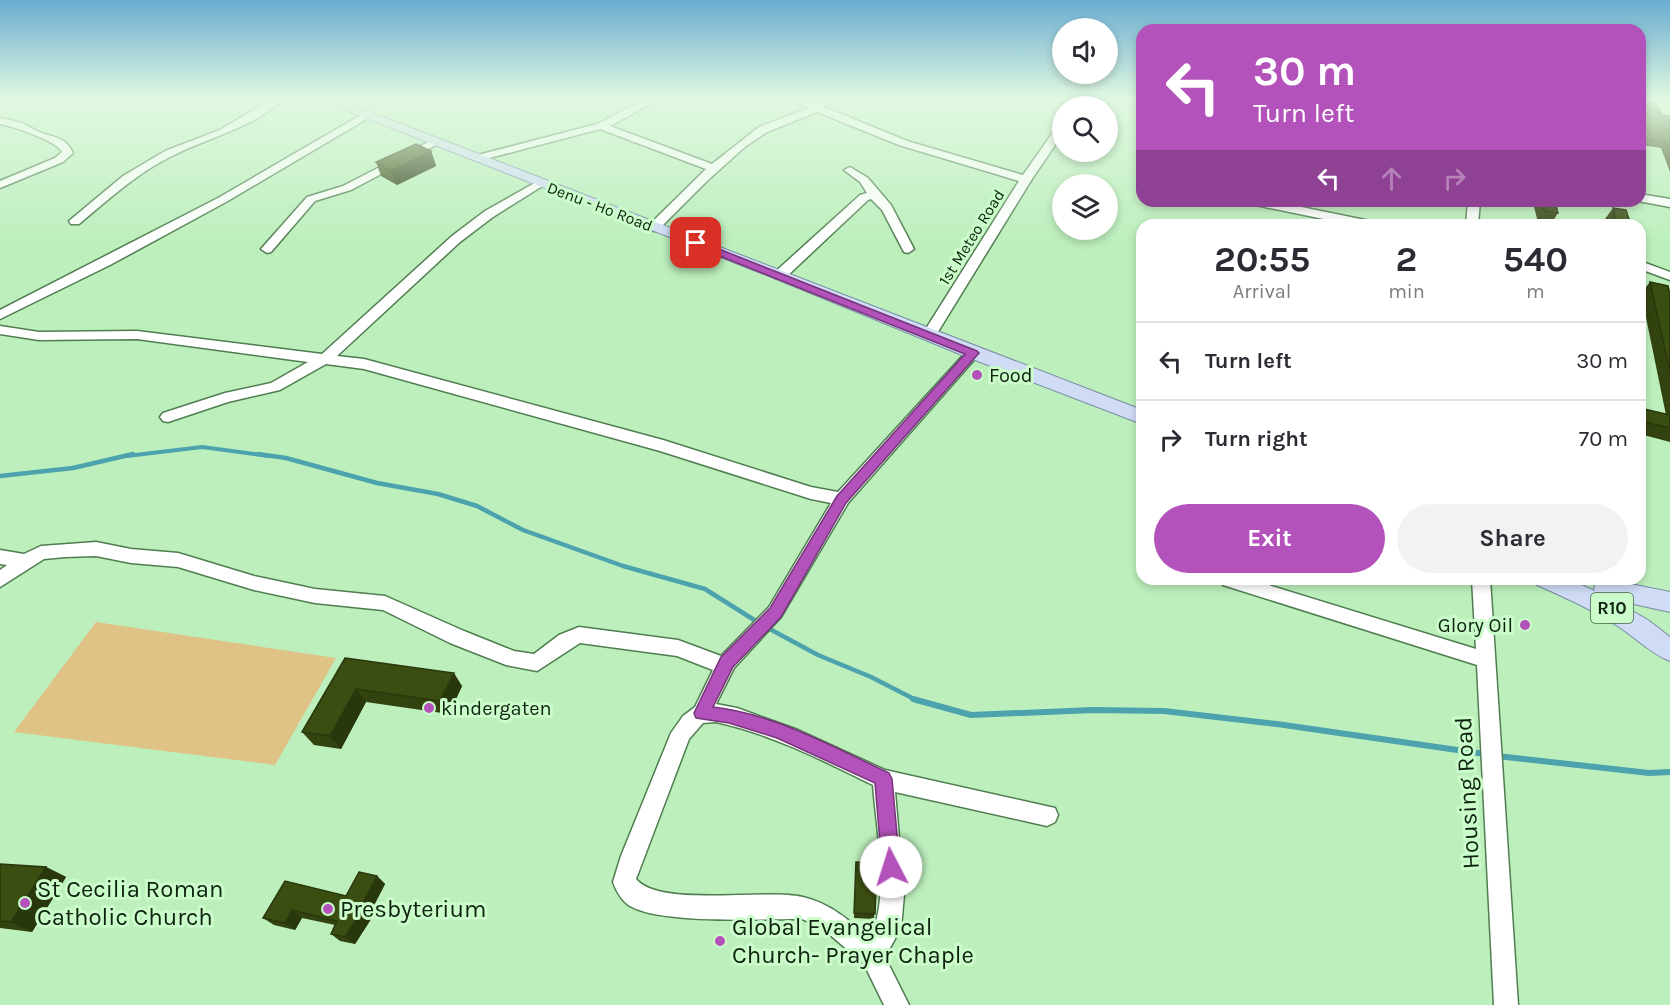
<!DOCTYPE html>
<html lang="en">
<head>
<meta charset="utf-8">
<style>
  body { margin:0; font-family:Karla,sans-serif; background:#f2f2f3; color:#2b2b33; height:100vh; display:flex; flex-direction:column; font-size:22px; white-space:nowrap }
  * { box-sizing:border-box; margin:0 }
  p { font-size:20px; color:#7c7c81 }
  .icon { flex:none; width:33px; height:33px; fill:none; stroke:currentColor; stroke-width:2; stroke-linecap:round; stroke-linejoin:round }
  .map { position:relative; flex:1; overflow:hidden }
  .sheet { position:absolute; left:1136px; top:219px; width:510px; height:366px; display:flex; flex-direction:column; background:#fff; border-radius:18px; box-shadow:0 3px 9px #0003 }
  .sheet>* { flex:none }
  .hud { position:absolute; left:1136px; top:24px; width:510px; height:183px; border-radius:18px; box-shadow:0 3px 9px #0003; background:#b352ba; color:#fff; overflow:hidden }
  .fabs { position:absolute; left:1052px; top:18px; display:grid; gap:12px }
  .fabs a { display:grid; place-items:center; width:66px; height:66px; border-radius:50%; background:#fff; box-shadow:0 3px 9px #0003; font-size:30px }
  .pin { position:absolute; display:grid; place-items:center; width:51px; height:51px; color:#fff; margin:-26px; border-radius:12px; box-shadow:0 3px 9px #0006 }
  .me { position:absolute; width:66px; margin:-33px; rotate:355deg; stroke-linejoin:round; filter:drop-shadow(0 0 4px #0008) }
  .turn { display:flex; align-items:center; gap:21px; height:126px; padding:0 18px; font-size:27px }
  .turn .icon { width:78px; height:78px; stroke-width:2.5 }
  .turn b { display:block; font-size:42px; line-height:51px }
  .lanes { display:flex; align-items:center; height:57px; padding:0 18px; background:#0003; justify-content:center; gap:30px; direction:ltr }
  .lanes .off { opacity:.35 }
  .eta { display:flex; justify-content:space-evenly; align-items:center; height:102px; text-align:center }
  .eta b { font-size:36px; font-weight:700; line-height:42px }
  .action { display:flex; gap:12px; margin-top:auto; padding:12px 18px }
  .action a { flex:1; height:69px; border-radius:36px; background:#b352ba; color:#fff; font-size:24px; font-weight:700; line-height:69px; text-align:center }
  .action a+a { background:#f2f2f3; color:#2b2b33 }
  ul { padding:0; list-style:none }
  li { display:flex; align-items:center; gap:18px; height:78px; padding:0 18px; border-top:2px solid #e1e1e2 }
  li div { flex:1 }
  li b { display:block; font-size:22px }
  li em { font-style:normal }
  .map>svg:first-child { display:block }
  .green { fill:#dfc286 }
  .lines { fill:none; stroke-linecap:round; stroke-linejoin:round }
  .stream-far2 { stroke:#4ca3ad; stroke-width:4 }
  .stream-far1 { stroke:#4ca3ad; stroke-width:4.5 }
  .stream { stroke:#4ca3ad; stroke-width:6 }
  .minor-casing { stroke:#4f7d50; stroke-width:3 }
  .major-casing { stroke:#788ca2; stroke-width:2 }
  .minor { fill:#fff; fill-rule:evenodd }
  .major { fill:#d0dcf6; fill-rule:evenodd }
  .wall { fill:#33430f }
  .shaded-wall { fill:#29370d }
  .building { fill:#3b4e12; stroke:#29370d; stroke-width:1.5 }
  .route { fill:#b352ba; stroke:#743579; stroke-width:1.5 }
  .poi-dot { fill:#b352ba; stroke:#cafdca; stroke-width:2 }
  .labels { text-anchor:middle; stroke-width:6; stroke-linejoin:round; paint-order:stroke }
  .far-street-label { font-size:16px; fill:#0f2210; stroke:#cafdca }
  .shield { fill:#cafdca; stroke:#476448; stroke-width:1.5 }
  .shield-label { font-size:18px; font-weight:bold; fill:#0f2210 }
  .poi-label { font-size:20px; fill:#0f2210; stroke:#cafdca; text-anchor:start }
  .near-street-label { font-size:24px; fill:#0f2210; stroke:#cafdca }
  .near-poi-label { font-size:24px; fill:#0f2210; stroke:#cafdca; text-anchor:start }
</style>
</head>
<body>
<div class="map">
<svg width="1670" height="1005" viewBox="0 0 1670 1005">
  <rect width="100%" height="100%" fill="#bdefbd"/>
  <polygon class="green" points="96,622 336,658 275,765 14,732"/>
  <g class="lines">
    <polyline class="stream-far2" points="127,456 202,447 269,456"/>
    <g class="stream-far1">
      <polyline points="258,454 286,458 377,483 438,494 477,506 523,530 623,566 705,589 759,623"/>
      <polyline points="0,476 73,468 133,454"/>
      <polyline points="766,627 818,655 871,677 918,701"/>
    </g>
    <g class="stream">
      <polyline points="913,699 971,715 1093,710 1164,711 1277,724 1485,754"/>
      <polyline points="1497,756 1649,773 1670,772"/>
    </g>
    <defs>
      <g id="minor">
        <path d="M270 100H283C251 129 209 137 172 156 137 173 109 199 79 224H71L69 221 123 176 165 151 220 130Z"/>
        <polygon points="644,100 658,100 610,126 712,164 759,127 809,108 793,100 808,100 815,103 826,101 827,103 824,107 907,141 1023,175 1058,125 1062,124 1062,135 1032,179 936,335 929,339 922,335 1019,181 899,145 817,112 767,132 746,146 707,181 658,230 654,231 648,227 650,224 706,169 600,129 478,161 472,158 474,156 597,124"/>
        <polygon points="1075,100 1086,100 1081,106 1071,106"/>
        <polygon points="366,112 370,113 370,117 226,202 110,265 0,319 0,310 218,198"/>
        <path d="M0 118C15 121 20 121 33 129 48 138 65 134 73 153L63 162 0 188V181L55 158 62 152C57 141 13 126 0 124Z"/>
        <polygon points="434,139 439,142 438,144 351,190 315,201 271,252 267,253 261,249 307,197 343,186"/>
        <polygon points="850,167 868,178 891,205 914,249 908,253 904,252 882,210 871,199 868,200 785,278 775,278 774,275 775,272 860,195 867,193 860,182 844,170"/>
        <path d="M540 180 544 181V185L493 217 460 242 337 356 364 359 663 440 811 487 838 492 968 350 973 348 980 353 848 503 781 617 734 668 716 704 737 708 798 730 885 770 1055 808 1058 815 1055 822 1047 826 895 792 904 895 901 928 885 957 909 1005H884L864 964 821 927 802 919C762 919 664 924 632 907 623 903 616 891 613 882L621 856 671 733 683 716 695 707 713 670 677 656 580 643 537 671 506 665 450 643 383 610 315 603 254 590 178 567 131 563 96 556 65 557 44 559 0 587V570L7 565 0 564V550L24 554 41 546 96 542 131 549 178 553 254 576 315 589 385 596 464 631 514 651 534 654 559 635 579 627 678 640 721 656 769 607 831 503 811 499 660 451 364 369 326 364 280 390 228 402 168 422 163 421 160 417 163 413 225 393 271 383 308 362 137 339 39 340 0 334V326L39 332 137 331 322 354 452 236 485 211ZM716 722C771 734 822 760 873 785 876 827 891 902 869 938 849 920 831 904 803 897 765 888 660 908 636 879L689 739 703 723Z"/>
        <polygon points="1640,194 1670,199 1670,207 1638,201"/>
        <polygon points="1249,201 1272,201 1370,221 1376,225 1353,225 1255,205"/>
        <polygon points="1468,201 1480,201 1478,225 1466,225"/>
        <polygon points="1640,261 1670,272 1670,280 1640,269"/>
        <polygon points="1221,579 1249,579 1476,649 1472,579 1490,579 1518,1005 1494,1005 1477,665 1223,585"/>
      </g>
      <g id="major">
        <polygon points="320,100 339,100 1142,410 1142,424 967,357 774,278"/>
        <path d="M1534 579H1568L1595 591 1594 588 1597 581 1606 579 1670 592V612L1611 599 1648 620 1670 637V661C1651 654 1634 636 1616 625 1591 609 1564 597 1537 585Z"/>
      </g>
    </defs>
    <use href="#minor" class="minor-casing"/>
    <use href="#major" class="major-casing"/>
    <use href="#minor" class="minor"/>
    <use href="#major" class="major"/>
  </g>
  <g class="wall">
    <polygon points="1640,100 1662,115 1670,116 1670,172 1661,148 1640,145"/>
    <polygon points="431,151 436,166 397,185 381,176 376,162"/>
    <polygon points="1538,201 1555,201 1558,213 1551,224 1538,222 1534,207"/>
    <polygon points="1613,208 1631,225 1607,225 1605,219"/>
    <polygon points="1650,282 1670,294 1670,442 1640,434 1640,408 1666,415 1641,293"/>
    <polygon points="345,658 462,686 449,714 366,702 341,749 314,745 302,732"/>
    <polygon points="856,862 877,864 874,919 854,918"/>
    <polygon points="0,864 46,867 66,877 32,932 0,928"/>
    <polygon points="377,876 385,884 370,913 373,916 355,944 340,941 331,934 335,925 302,918 295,930 274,925 263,918 346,896"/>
  </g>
  <g class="shaded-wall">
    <polygon points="431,151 436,166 397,185 391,171"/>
    <polygon points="454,673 462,686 449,714 440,701"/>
    <polygon points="356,689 366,702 341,749 330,736"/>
    <polygon points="46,867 66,877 32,932 11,922"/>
    <polygon points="377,876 385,884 370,913 373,916 355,944 345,937"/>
    <polygon points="292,910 302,918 295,930 285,923"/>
  </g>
  <g class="building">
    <polygon points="1640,100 1654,100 1662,115 1670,116 1670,152 1666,141 1643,138 1640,128"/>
    <polygon points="416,144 431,151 391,171 376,162"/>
    <polygon points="1542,201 1555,201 1558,213 1545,211"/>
    <polygon points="1613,208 1626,210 1631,225 1617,224"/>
    <polygon points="1650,282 1668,286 1670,294 1670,372"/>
    <polygon points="1640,408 1670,415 1670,428 1640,421"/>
    <polygon points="345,658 454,673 440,701 356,689 330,736 302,732"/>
    <polygon points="856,862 877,864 875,914 854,913"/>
    <polygon points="0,864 46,867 11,922 0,921"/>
    <polygon points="359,872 377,876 360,908 364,908 345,937 331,934 337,921 292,910 285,923 263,918 285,881 346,896"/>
  </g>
  <linearGradient id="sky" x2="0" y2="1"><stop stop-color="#69add0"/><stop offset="0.41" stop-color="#e1f8e1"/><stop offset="1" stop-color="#e1f8e1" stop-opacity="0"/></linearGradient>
  <rect width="1670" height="241" fill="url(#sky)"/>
  <path class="route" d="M696 240 977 351 979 353 846 503 781 617 733 667 713 707C775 714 833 747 889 773L892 779 900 867 898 873 891 876 884 873 882 867 875 783 777 738 729 723 696 718 694 713 721 657 770 608 837 496 965 354 692 245 691 243Z"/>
  <g class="poi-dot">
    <circle cx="977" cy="375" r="6"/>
    <circle cx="1525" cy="625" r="6"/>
    <circle cx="429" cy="708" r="6"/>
    <circle cx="25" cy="903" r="6"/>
    <circle cx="328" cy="909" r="6"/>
    <circle cx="720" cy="941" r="6"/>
  </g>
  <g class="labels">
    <g class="far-street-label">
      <text transform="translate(600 206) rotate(21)" y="6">Denu - Ho Road</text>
      <text transform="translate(971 237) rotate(-58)" y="6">1st Meteo Road</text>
    </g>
    <rect class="shield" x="1591" y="593" width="42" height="30" rx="4.5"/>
    <g class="shield-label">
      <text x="1612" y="614">R10</text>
    </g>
    <g class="poi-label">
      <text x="989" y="382">Food</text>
      <text x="1513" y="632" text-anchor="end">Glory Oil</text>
      <text x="441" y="715">kindergaten</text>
    </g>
    <g class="near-street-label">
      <text transform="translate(1467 793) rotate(-93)" y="8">Housing Road</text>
    </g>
    <g class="near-poi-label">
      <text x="37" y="897">St Cecilia Roman<tspan x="37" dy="28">Catholic Church</tspan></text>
      <text x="340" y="917">Presbyterium</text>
      <text x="732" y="935">Global Evangelical<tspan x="732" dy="28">Church- Prayer Chaple</tspan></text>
    </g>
  </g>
</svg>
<div class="fabs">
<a><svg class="icon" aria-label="sound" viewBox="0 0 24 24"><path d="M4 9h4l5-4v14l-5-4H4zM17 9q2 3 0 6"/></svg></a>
<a><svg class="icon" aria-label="search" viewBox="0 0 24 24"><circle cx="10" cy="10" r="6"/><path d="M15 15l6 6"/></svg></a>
<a><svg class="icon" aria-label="layers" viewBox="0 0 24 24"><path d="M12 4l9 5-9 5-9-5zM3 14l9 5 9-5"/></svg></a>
</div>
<div class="pin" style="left:696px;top:243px;background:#d93025"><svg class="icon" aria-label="arrive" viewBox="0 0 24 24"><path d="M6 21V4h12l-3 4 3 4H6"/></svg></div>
<svg class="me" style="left:891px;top:867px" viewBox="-20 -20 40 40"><circle r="19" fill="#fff"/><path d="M0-13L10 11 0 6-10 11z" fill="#b352ba"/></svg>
<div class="hud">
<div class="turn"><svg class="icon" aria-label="left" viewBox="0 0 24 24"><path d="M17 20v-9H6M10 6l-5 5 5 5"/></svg><div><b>30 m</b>Turn left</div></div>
<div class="lanes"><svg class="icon" aria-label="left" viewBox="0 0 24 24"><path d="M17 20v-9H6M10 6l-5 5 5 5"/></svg><svg class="icon off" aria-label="ahead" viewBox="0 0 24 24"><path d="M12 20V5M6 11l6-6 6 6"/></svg><svg class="icon off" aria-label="right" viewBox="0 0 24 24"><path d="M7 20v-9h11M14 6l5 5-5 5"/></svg></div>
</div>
<section class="sheet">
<div class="eta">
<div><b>20:55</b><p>Arrival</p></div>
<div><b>2</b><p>min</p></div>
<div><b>540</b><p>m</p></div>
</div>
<ul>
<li><svg class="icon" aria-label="left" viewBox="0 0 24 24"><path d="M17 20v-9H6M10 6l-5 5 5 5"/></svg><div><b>Turn left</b></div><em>30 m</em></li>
<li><svg class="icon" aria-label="right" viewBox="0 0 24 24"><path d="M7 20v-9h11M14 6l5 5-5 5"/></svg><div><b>Turn right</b></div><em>70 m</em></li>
</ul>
<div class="action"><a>Exit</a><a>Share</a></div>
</section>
</div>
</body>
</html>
